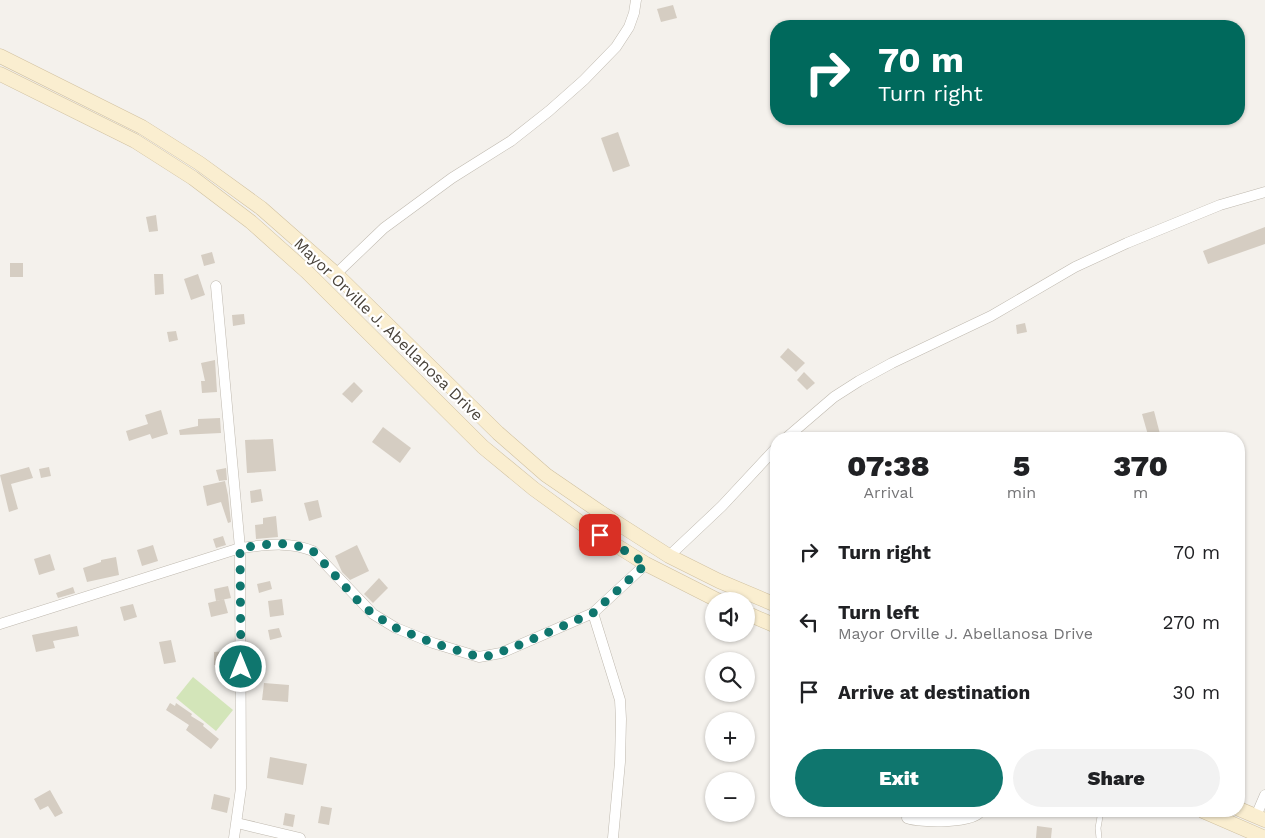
<!DOCTYPE html>
<html lang="en">
<head>
<meta charset="utf-8">
<style>
  body { margin:0; font-family:"Work Sans",sans-serif; background:#f2f2f2; color:#202124; height:100vh; display:flex; flex-direction:column; font-size:19px; white-space:nowrap }
  * { box-sizing:border-box; margin:0 }
  p { font-size:16px; color:#757577 }
  .icon { flex:none; width:28px; height:28px; fill:none; stroke:currentColor; stroke-width:2; stroke-linecap:round; stroke-linejoin:round }
  .map { position:relative; flex:1; overflow:hidden }
  .side { position:absolute; left:770px; top:432px; width:475px; height:385px; display:flex; flex-direction:column; background:#fff; border-radius:20px; box-shadow:0 1px 4px #0004 }
  .side>* { flex:none }
  .guide { position:absolute; left:770px; top:20px; width:475px; height:105px; border-radius:20px; box-shadow:0 1px 4px #0004; background:#00695c; color:#fff; overflow:hidden }
  .tools { position:absolute; left:705px; top:592px; display:grid; gap:10px }
  .tools a { display:grid; place-items:center; width:50px; height:50px; border-radius:50%; background:#fff; box-shadow:0 1px 4px #0004; font-size:25px }
  .pin { position:absolute; display:grid; place-items:center; width:42px; height:42px; color:#fff; margin:-21px; border-radius:10px; box-shadow:0 2px 8px #0006 }
  .me { position:absolute; width:55px; margin:-28px; rotate:0deg; stroke-linejoin:round; filter:drop-shadow(0 0 4px #0008) }
  .turn { display:flex; align-items:center; gap:18px; height:105px; padding:0 25px; font-size:22px }
  .turn .icon { width:65px; height:65px; stroke-width:2.5 }
  .turn b { display:block; font-size:35px; line-height:42px }
  .eta { display:flex; justify-content:space-evenly; align-items:center; height:85px; text-align:center }
  .eta b { font-size:30px; font-weight:800; line-height:35px }
  .action { display:flex; gap:10px; margin-top:auto; padding:10px 25px }
  .action a { flex:1; height:58px; border-radius:30px; background:#0f766e; color:#fff; font-size:20px; font-weight:800; line-height:58px; text-align:center }
  .action a+a { background:#f2f2f2; color:#202124 }
  ul { padding:0; list-style:none }
  li { display:flex; align-items:center; gap:15px; height:70px; padding:0 25px }
  li div { flex:1 }
  li b { display:block; font-size:19px }
  li em { font-style:normal }
  .map>svg:first-child { display:block }
  .green { fill:#d3e5b9 }
  .building { fill:#d5cdc2 }
  .lines { fill:none; stroke-linecap:round; stroke-linejoin:round }
  .lane-casing { stroke:#bfb9af; stroke-width:6 }
  .street-casing { stroke:#bfb9af; stroke-width:11 }
  .secondary-casing { stroke:#d0c1a0; stroke-width:15 }
  .lane { stroke:#fff; stroke-width:5 }
  .street { stroke:#fff; stroke-width:10 }
  .secondary { stroke:#faeed0; stroke-width:14 }
  .route { stroke:#0f766e; stroke-width:9; stroke-dasharray:0 16.2 }
  .labels { text-anchor:middle; stroke-width:4.5; stroke-linejoin:round; paint-order:stroke }
  .street-label { font-size:16px; fill:#48423a; stroke:#fff }
</style>
</head>
<body>
<div class="map">
<svg width="1265" height="838" viewBox="0 0 1265 838">
  <rect width="100%" height="100%" fill="#f4f1ec"/>
  <polygon class="green" points="193,677 233,710 216,731 176,698"/>
  <g class="building">
    <polygon points="673,5 677,18 661,22 657,9"/>
    <polygon points="618,132 630,166 613,172 601,138"/>
    <polygon points="156,215 158,231 149,232 146,217"/>
    <polygon points="1265,227 1265,244 1208,264 1203,251"/>
    <polygon points="212,252 215,263 204,266 201,255"/>
    <rect x="10" y="263" width="13" height="14"/>
    <polygon points="154,274 163,274 164,294 155,295"/>
    <polygon points="198,274 205,295 191,300 184,279"/>
    <polygon points="244,314 245,324 233,326 232,315"/>
    <polygon points="1025,323 1027,332 1017,334 1016,325"/>
    <polygon points="176,331 178,340 169,342 167,332"/>
    <polygon points="788,348 805,363 796,372 780,357"/>
    <polygon points="215,360 217,392 202,393 201,381 205,381 201,363"/>
    <polygon points="804,372 815,383 807,390 797,380"/>
    <polygon points="354,382 363,391 352,403 342,394"/>
    <polygon points="161,410 168,434 152,439 150,434 129,441 126,431 148,424 145,415"/>
    <polygon points="1154,411 1160,434 1148,435 1142,414"/>
    <polygon points="220,418 221,433 180,435 179,430 198,426 198,419"/>
    <polygon points="383,427 411,448 400,463 372,442"/>
    <polygon points="273,439 276,471 247,473 245,440"/>
    <polygon points="29,467 33,478 11,484 18,509 9,512 0,475"/>
    <polygon points="49,467 51,476 41,478 39,469"/>
    <polygon points="226,468 227,480 219,481 216,470"/>
    <polygon points="225,481 228,495 231,522 228,523 221,502 207,506 203,486"/>
    <polygon points="261,489 263,501 251,503 250,491"/>
    <polygon points="318,500 322,517 309,521 304,503"/>
    <polygon points="276,516 278,537 256,539 255,525 263,524 263,518"/>
    <polygon points="223,536 226,545 216,548 213,539"/>
    <polygon points="153,545 158,561 142,566 137,550"/>
    <polygon points="357,545 369,571 350,580 342,572 335,556"/>
    <polygon points="50,554 55,570 39,575 34,559"/>
    <polygon points="116,557 119,575 87,582 83,568 101,562 101,560"/>
    <polygon points="379,578 388,588 373,603 364,594"/>
    <polygon points="270,581 272,589 259,593 257,584"/>
    <polygon points="228,586 231,598 216,601 214,589"/>
    <polygon points="73,587 75,593 58,598 56,593"/>
    <polygon points="224,599 228,613 211,617 208,603"/>
    <polygon points="282,599 284,615 270,617 268,601"/>
    <polygon points="133,604 137,617 124,621 120,607"/>
    <polygon points="77,626 79,636 53,641 55,648 36,652 32,635"/>
    <polygon points="279,628 282,637 270,640 268,630"/>
    <polygon points="171,640 176,662 164,664 159,642"/>
    <polygon points="227,651 228,664 214,665 214,652"/>
    <polygon points="264,683 289,685 288,702 262,700"/>
    <polygon points="170,703 175,706 176,703 192,714 191,716 204,724 203,726 219,739 211,749 186,730 189,725 166,710"/>
    <polygon points="270,757 307,764 303,785 267,778"/>
    <polygon points="50,790 63,813 55,817 48,806 40,810 34,799"/>
    <polygon points="214,794 230,798 227,813 211,809"/>
    <polygon points="321,806 332,808 329,825 318,823"/>
    <polygon points="285,813 295,815 293,827 283,825"/>
    <polygon points="1037,826 1052,828 1051,838 1036,838"/>
  </g>
  <g class="lines">
    <defs>
      <polyline id="lane" points="1099,838 1098,828 1101,811"/>
      <g id="street">
        <polyline points="336,274 384,228 452,178 511,141 549,111 584,80 616,47 629,27 634,13 636,0"/>
        <polyline points="216,286 240,548 241,788 234,838"/>
        <polyline points="785,439 834,397 859,381 892,363 991,316 1075,267 1127,243 1220,205 1265,192"/>
        <polyline points="669,556 722,506 776,448"/>
        <polyline points="593,613 620,700 621,719 620,762 613,838"/>
        <path d="M0 624 240 548C266 545 289 541 313 551L373 614 396 628 411 634 433 643 479 657 501 653 593 613 646 564"/>
        <polyline points="1256,816 1265,795"/>
        <path d="M907 818C920 823 974 824 981 811"/>
        <polyline points="237,823 300,838"/>
      </g>
      <g id="secondary">
        <polyline points="0,56 142,127 199,163 261,208 336,274 498,433 546,475 600,512 669,556 719,581 776,605"/>
        <polyline points="0,74 135,141 193,178 251,222 307,272 483,447 534,489 585,526 646,564 719,601"/>
        <polyline points="746,613 776,626"/>
        <polyline points="1239,809 1265,820"/>
        <polyline points="1203,811 1265,838"/>
      </g>
    </defs>
    <use href="#lane" class="lane-casing"/>
    <use href="#street" class="street-casing"/>
    <use href="#secondary" class="secondary-casing"/>
    <use href="#lane" class="lane"/>
    <use href="#street" class="street"/>
    <use href="#secondary" class="secondary"/>
  </g>
  <g class="lines">
    <polyline class="route" points="241,667 240,548 278,543 303,547 313,551 359,602 373,614 396,628 411,634 433,643 479,657 488,656 512,648 593,613 646,564 600,535"/>
  </g>
  <g class="labels">
    <g class="street-label">
      <text transform="translate(389 329) rotate(44)" y="6">Mayor Orville J. Abellanosa Drive</text>
    </g>
  </g>
</svg>
<div class="tools">
<a><svg class="icon" aria-label="sound" viewBox="0 0 24 24"><path d="M4 9h4l5-4v14l-5-4H4zM17 9q2 3 0 6"/></svg></a>
<a><svg class="icon" aria-label="search" viewBox="0 0 24 24"><circle cx="10" cy="10" r="6"/><path d="M15 15l6 6"/></svg></a>
<a>+</a>
<a>−</a>
</div>
<div class="pin" style="left:600px;top:535px;background:#d93025"><svg class="icon" aria-label="arrive" viewBox="0 0 24 24"><path d="M6 21V4h12l-3 4 3 4H6"/></svg></div>
<svg class="me" style="left:241px;top:667px" viewBox="-20 -20 40 40"><circle r="17" fill="#0f766e" stroke="#fff" stroke-width="3"/><path d="M0-11L8 9 0 5-8 9z" fill="#fff"/></svg>
<div class="guide">
<div class="turn"><svg class="icon" aria-label="right" viewBox="0 0 24 24"><path d="M7 20v-9h11M14 6l5 5-5 5"/></svg><div><b>70 m</b>Turn right</div></div>
</div>
<section class="side">
<div class="eta">
<div><b>07:38</b><p>Arrival</p></div>
<div><b>5</b><p>min</p></div>
<div><b>370</b><p>m</p></div>
</div>
<ul>
<li><svg class="icon" aria-label="right" viewBox="0 0 24 24"><path d="M7 20v-9h11M14 6l5 5-5 5"/></svg><div><b>Turn right</b></div><em>70 m</em></li>
<li><svg class="icon" aria-label="left" viewBox="0 0 24 24"><path d="M17 20v-9H6M10 6l-5 5 5 5"/></svg><div><b>Turn left</b><p>Mayor Orville J. Abellanosa Drive</p></div><em>270 m</em></li>
<li><svg class="icon" aria-label="arrive" viewBox="0 0 24 24"><path d="M6 21V4h12l-3 4 3 4H6"/></svg><div><b>Arrive at destination</b></div><em>30 m</em></li>
</ul>
<div class="action"><a>Exit</a><a>Share</a></div>
</section>
</div>
</body>
</html>
